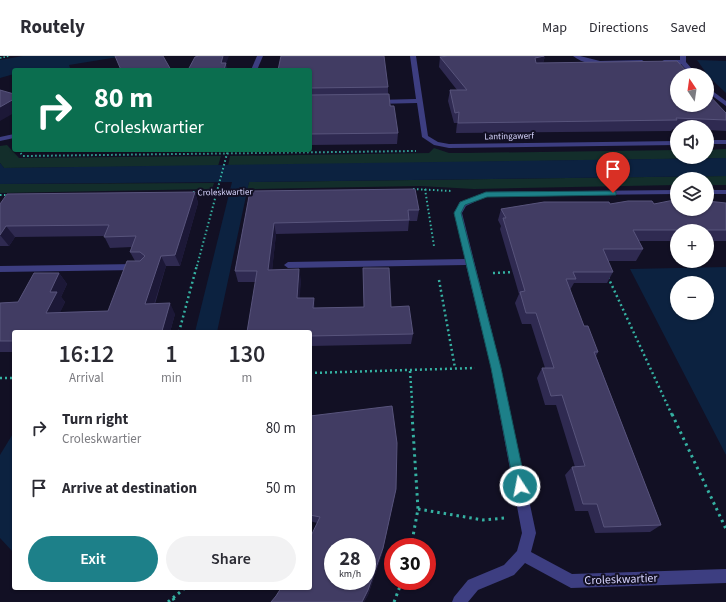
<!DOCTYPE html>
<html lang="en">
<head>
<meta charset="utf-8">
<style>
  body { margin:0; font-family:"Source Sans 3",sans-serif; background:#f2f2f3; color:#2b2b33; height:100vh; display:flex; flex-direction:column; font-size:15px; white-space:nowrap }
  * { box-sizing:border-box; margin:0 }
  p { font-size:13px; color:#7c7c81 }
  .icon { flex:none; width:22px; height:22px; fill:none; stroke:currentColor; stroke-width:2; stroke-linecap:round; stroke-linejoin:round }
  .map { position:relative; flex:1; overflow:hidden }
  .panel { position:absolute; left:12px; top:274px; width:300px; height:260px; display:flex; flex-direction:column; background:#fff; border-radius:4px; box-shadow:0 1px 3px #0004 }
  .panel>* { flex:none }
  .hud { position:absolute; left:12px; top:12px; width:300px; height:84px; border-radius:4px; box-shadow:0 1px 3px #0004; background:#0b6e4f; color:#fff; overflow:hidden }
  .needle { width:26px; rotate:347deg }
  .buttons { position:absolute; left:670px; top:12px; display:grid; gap:8px }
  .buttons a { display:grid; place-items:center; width:44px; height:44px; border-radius:50%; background:#fff; box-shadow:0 1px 3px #0004; font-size:20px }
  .speed { position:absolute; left:324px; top:482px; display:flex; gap:8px; font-size:20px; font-weight:700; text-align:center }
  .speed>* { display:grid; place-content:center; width:52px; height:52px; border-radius:50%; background:#fff; box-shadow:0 1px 3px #0004; line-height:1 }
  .speed small { font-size:10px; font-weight:400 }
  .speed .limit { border:6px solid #d22; background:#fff; color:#111 }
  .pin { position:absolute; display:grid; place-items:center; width:34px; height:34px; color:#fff; margin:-41px -17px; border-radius:50% 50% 50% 0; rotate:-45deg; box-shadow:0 0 4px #0007 }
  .pin .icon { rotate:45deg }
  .me { position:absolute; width:44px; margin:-22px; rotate:349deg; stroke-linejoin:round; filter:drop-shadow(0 0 3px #0008) }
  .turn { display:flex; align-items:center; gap:14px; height:84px; padding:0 16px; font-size:18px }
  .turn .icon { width:52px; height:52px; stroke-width:2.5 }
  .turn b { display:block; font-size:28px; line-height:34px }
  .eta { display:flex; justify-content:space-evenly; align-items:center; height:68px; text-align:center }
  .eta b { font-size:24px; font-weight:600; line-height:28px }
  .primary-button { display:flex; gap:8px; margin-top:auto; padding:8px 16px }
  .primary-button a { flex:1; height:46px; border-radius:24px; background:#1d8089; color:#fff; font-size:16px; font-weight:600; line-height:46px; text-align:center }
  .primary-button a+a { background:#f2f2f3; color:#2b2b33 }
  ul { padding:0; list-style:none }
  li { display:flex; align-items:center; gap:12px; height:60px; padding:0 16px }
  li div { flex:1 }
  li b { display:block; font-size:15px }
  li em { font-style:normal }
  header { display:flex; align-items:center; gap:24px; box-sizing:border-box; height:56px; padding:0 20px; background:#fff; border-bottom:1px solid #e1e1e2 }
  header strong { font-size:19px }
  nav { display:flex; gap:22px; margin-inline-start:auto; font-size:14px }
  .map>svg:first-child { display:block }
  .green { fill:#132e2b }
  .water { fill:#0c2240; fill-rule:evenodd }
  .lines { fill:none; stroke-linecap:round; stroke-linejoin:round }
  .path-far3 { stroke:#35b1a2; stroke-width:1.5; stroke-dasharray:1.5 2; stroke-linecap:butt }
  .path-far2 { stroke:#35b1a2; stroke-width:2; stroke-dasharray:1.5 2.5; stroke-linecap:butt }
  .path-far1 { stroke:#35b1a2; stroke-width:2.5; stroke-dasharray:2 3; stroke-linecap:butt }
  .path { stroke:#35b1a2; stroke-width:3; stroke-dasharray:2.5 4; stroke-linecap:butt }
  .street { fill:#3d3e81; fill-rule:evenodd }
  .wall { fill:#2f2a51 }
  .shaded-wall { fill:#1c1837 }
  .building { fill:#413c63; stroke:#58547c; fill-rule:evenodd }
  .route { fill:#1d8089; stroke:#135359 }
  .labels { text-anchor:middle; stroke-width:4; stroke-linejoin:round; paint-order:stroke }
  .far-street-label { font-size:9px; fill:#d7d5fd; stroke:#121024 }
  .near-street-label { font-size:12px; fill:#d7d5fd; stroke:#121024 }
</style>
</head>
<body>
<header>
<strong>Routely</strong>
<nav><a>Map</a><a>Directions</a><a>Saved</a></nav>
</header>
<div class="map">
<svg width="726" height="546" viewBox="0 0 726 546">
  <rect width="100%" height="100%" fill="#121024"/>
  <g class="green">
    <polygon points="7,89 19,102 221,100 218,110 4,112 0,107 0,90"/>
    <polygon points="434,92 449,97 466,97 677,94 677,101 707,101 707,94 726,93 726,102 228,110 230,100 429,97"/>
    <polygon points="726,120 726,129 707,129 707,123 677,123 677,129 474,133 420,130 247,133 249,126"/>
    <polygon points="214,127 212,133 0,137 0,128"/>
  </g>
  <g class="water">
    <polygon points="23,0 124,0 69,9 70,12 14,14 14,18 0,22 0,4"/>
    <polygon points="697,4 726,5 726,37 709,21"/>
    <polygon points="726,102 726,120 249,126 217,276 195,276 232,126 0,128 0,107 4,112"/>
    <path d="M726 211V399L630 213ZM677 227H707V257H677Z"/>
    <polygon points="14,376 14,497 0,482 0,399"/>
  </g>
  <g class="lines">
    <polyline class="path-far3" points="0,2 10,0"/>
    <g class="path-far2">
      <polyline points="18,94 23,100 416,95"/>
      <polyline points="413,133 452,135"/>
      <polyline points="425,133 434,190"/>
      <polyline points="193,136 252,135"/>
      <polyline points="0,139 8,139"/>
      <polyline points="197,210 228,94"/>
    </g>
    <g class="path-far1">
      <polyline points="493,217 516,216"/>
      <polyline points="608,221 672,359"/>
      <polyline points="439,224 455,312"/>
      <polyline points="179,276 197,209"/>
      <polyline points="410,315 413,359"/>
      <polyline points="310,317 475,312"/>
      <polyline points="0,322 14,322"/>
    </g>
    <g class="path">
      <polyline points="672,358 726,473"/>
      <polyline points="418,453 483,464 505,462"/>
      <polyline points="411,491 418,453 412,358"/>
      <polyline points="173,542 175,546"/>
      <polyline points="168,546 185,532"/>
      <polyline points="394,546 402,525"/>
    </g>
    <g class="street">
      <polygon points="257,0 263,0 257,14 251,14"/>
      <polygon points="410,0 416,0 428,80 438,86 449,88 677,85 677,89 449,92 434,89 422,81 417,47 376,48 373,46 376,44 416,43"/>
      <path d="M573 0H580L600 5 642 4 645 6 642 8C621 8 591 14 573 0Z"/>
      <polygon points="680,0 686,0 686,6 697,19 691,19 681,8 664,8 661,6 664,4 680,4"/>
      <polygon points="707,31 726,45 726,50 707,36"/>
      <polygon points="14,78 14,82 0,85 0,81"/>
      <rect x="707" y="84" width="19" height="4"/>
      <polygon points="677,134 677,138 487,140 466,150 462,157 501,312 536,477 531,496 572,518 726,513 726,527 571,532 525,507 514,519 478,534 468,546 452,546 454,541 468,524 504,509 517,495 522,477 491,312 466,209 288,212 284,209 288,206 465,203 454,157 460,146 486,136"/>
      <rect x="707" y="134" width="19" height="4"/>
      <polygon points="137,208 141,211 137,214 0,216 0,210"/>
    </g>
  </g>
  <g class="wall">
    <polygon points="439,0 545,0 543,7 726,57 726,75 707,74 707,71 677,71 677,73 673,73 671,75 456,77 457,67 454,67 448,45 450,34 457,34 439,11 440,1"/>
    <polygon points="310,14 388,31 388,38 398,77 397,88 310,89"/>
    <polygon points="250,135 419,154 417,165 409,165 408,175 276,178 272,214 301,224 299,242 315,252 364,251 363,212 391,251 413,278 411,288 310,290 310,276 255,226 238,226 235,215"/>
    <polygon points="195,136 198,147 180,210 166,210 155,248 175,258 170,276 14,276 14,296 0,296 0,247 18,246 59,217 67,228 61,241 65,246 60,256 108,255 135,205 130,196 132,191 110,192 104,180 15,181 9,190 0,190 0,148"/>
    <polygon points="726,147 726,185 707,185 707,175 677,175 677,185 639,185 643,193 636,205 608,205 613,216 607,227 574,227 570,234 584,270 598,296 596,300 661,469 650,476 595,477 588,455 575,455 565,419 572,411 575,411 556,349 545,349 537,322 542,312 545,312 531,268 522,268 515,247 519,238 500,173 501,170 498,164 501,153 610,148"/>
    <polygon points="310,360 396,433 382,498 368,539 364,546 271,546 310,532 317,467 310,465"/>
  </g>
  <g class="shaded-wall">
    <polygon points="223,0 229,0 226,8 228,14 222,14 221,7"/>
    <polygon points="544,0 545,0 542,10 532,12 535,2"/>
    <polygon points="14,43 14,57 0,65 0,51"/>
    <polygon points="195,136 198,147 180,210 175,199"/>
    <polygon points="274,167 276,178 271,225 268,214"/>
    <polygon points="6,170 15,181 9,190 0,179"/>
    <polygon points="161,200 166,210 151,258 145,248"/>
    <polygon points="299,213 301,224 299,253 297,242"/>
    <polygon points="59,217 67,228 61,241 65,246 55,267 46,257 50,236"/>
    <polygon points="314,242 315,253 313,252"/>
    <polygon points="170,247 175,258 170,276 163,276 162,275"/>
    <polygon points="396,433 382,498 368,539 364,546 362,546"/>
  </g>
  <g class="building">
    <polygon points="115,0 163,0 171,14 121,14"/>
    <polygon points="199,0 223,0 221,7 226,7 224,14 188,14 195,1"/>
    <polygon points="281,0 384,0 388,31 310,32 310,14 278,14"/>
    <polygon points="448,0 544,0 535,2 536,7 677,5 690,19 677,19 677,49 707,49 707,37 726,57 726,64 676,62 677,64 458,67 459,56 455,57 450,34 467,34 440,1"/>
    <polygon points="0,34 14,38 14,43 0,51"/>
    <polygon points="389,38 390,50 394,50 398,77 310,78 310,39"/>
    <polygon points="415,133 419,154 408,154 409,164 274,167 268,214 299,213 297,242 314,242 313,252 364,251 363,212 389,212 391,251 409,250 413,278 310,280 310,276 247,276 257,215 235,215 250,135"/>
    <polygon points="195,136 175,199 161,200 145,248 170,247 162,275 149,275 148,276 14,276 14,285 0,285 0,247 18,246 34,217 59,217 50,236 57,236 46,257 108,255 127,205 140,205 145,200 140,196 130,196 136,180 104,181 109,169 6,170 0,179 0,148 7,138"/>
    <polygon points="674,144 677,144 677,153 707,153 707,145 726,147 726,174 633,174 643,193 603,193 613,216 573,216 576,223 566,223 584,270 588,270 598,296 594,296 661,469 604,471 597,448 583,448 572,411 585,410 562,339 551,340 542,312 554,312 536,257 526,257 520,236 525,235 503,162 506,162 501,153 544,146 609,146 610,148 628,145 652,145 654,148"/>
    <path d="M392 350 397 387 396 433 383 492 368 534 362 546H271L276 540 281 532H310V482L320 461 310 459V360ZM333 491H367V525H333Z"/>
  </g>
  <polygon class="route" points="613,135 616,136 616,139 487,141 465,149 461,157 501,312 526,430 524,434 520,436 516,434 514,430 491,312 454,157 460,146 486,136"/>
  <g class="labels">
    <g class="far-street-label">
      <text transform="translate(509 80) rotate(-1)" y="3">Lantingawerf</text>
      <text transform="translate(225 136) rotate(-1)" y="3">Croleskwartier</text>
    </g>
    <g class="near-street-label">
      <text transform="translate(621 523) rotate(-2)" y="4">Croleskwartier</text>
    </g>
  </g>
</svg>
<div class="buttons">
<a><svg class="needle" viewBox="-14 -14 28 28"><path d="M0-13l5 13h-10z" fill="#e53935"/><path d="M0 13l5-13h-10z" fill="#7c7c81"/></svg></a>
<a><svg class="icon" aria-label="sound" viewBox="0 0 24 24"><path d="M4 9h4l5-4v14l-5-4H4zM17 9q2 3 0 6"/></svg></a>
<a><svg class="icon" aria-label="layers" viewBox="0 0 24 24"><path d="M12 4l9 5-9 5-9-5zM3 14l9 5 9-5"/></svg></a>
<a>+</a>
<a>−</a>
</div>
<div class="speed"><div>28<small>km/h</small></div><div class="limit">30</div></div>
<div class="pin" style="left:613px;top:137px;background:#d93025"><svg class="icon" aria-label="arrive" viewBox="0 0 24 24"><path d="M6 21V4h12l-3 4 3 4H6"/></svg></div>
<svg class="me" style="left:520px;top:430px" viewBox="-20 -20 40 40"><circle r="17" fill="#1d8089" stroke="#fff" stroke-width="3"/><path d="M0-11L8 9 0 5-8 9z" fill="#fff"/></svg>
<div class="hud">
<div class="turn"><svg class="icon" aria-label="right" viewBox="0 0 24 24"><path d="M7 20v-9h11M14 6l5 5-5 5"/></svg><div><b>80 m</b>Croleskwartier</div></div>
</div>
<section class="panel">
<div class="eta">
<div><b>16:12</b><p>Arrival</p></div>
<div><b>1</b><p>min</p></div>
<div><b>130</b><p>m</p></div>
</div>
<ul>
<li><svg class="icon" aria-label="right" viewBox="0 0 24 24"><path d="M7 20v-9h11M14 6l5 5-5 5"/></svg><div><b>Turn right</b><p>Croleskwartier</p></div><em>80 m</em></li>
<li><svg class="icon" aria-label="arrive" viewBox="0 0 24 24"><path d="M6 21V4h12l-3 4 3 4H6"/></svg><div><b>Arrive at destination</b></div><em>50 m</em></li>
</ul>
<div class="primary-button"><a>Exit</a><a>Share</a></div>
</section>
</div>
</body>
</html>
